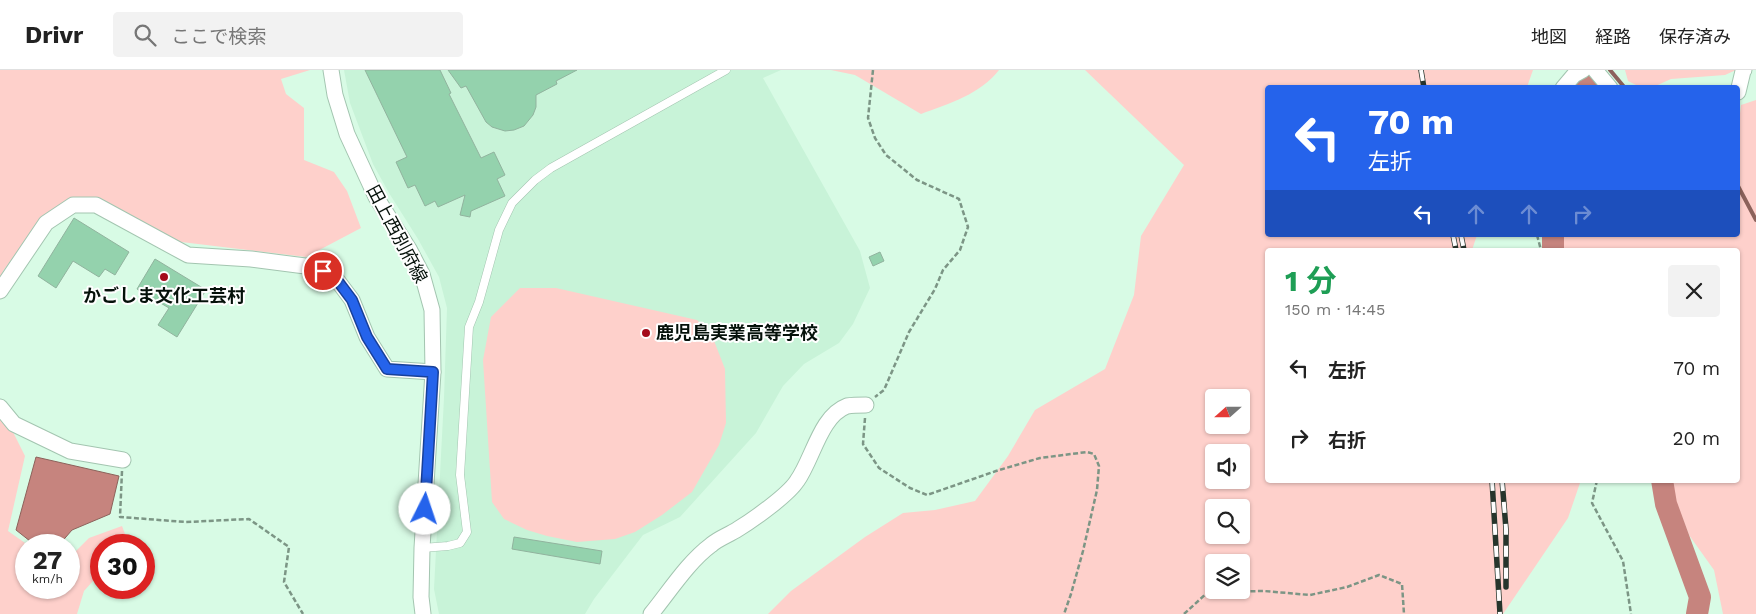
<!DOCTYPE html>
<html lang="ja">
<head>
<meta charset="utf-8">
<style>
  body { margin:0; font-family:"Work Sans","Noto Sans JP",sans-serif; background:#f2f2f2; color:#222; height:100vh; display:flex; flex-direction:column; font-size:19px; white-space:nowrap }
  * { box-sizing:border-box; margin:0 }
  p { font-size:16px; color:#767676 }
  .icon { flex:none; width:28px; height:28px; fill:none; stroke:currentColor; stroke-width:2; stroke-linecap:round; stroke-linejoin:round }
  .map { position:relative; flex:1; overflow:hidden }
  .details { position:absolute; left:1265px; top:178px; width:475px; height:235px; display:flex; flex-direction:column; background:#fff; border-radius:5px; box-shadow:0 1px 4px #0004 }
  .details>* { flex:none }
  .guide { position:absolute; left:1265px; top:15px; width:475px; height:152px; border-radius:5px; box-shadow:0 1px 4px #0004; background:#2563eb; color:#fff; overflow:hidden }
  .needle { width:32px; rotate:249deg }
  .fabs { position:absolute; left:1205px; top:319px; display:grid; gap:10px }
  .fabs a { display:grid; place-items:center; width:45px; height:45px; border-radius:5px; background:#fff; box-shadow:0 1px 4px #0004; font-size:25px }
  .speed { position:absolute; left:15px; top:464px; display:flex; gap:10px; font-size:25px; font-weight:700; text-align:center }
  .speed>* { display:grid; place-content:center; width:65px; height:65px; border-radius:50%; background:#fff; box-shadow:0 1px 4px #0004; line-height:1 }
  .speed small { font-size:12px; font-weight:400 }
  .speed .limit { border:8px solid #d22; background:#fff; color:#111 }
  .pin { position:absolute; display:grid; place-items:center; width:42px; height:42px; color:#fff; margin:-21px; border:2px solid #fff; border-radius:50%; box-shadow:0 1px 5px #0007 }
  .me { position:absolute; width:55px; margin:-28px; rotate:4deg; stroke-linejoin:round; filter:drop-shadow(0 0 4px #0008) }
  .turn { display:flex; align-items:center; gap:18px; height:105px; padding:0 20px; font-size:22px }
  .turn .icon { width:65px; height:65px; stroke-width:2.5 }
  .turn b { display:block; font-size:35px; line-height:42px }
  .lanes { display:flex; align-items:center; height:48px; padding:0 20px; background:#0003; justify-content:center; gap:25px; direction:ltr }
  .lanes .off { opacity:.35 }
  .round { display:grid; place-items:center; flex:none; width:52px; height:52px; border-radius:5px; background:#f2f2f2 }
  .summary { display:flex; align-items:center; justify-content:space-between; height:85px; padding:0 20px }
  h1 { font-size:30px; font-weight:700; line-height:38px; color:#1e9e55 }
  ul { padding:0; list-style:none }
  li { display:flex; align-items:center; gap:15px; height:70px; padding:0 20px }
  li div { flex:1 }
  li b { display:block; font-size:19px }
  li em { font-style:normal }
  header { display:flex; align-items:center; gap:30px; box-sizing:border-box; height:70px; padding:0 25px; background:#fff; border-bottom:1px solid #e0e0e0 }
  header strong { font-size:24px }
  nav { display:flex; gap:28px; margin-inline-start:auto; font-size:18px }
  .search { width:350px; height:45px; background:#f2f2f2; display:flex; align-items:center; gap:12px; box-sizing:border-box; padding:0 18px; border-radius:5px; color:#767676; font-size:19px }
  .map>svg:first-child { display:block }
  .built { fill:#c8f3d8 }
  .green { fill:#fed0cb; fill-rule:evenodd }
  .water { fill:#c6847e; stroke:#8c625b }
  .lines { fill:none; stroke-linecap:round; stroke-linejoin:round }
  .stream { stroke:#8c625b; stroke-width:4 }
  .river { stroke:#c6847e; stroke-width:22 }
  .building { fill:#94d2ad; stroke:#91b39e }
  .service-casing { stroke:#a3c5b0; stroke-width:9 }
  .minor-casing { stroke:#a3c5b0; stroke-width:17 }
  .path { stroke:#7c9585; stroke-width:2.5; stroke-dasharray:5 2.5; stroke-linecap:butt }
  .service { stroke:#fff; stroke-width:8 }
  .minor { stroke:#fff; stroke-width:15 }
  .rail-casing { stroke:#26352c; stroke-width:5.5 }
  .rail { stroke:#fefefe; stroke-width:4; stroke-dasharray:11; stroke-linecap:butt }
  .route-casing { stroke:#184099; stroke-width:12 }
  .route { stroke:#2563eb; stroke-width:9 }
  .poi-dot { fill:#a40a1a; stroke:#fefefe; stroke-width:2 }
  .labels { text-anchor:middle; stroke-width:4; stroke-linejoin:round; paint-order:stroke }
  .street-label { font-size:18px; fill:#05110a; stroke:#fefefe }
  .poi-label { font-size:18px; font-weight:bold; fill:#05110a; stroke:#fefefe }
</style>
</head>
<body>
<header>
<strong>Drivr</strong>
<div class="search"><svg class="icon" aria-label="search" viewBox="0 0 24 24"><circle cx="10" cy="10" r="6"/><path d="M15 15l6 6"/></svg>ここで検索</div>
<nav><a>地図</a><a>経路</a><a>保存済み</a></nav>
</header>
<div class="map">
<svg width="1756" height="544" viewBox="0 0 1756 544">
  <rect width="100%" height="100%" fill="#d8fbe5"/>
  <polygon class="built" points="344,0 781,0 763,8 860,181 870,218 853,254 839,273 804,294 783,316 756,363 680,447 643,465 594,529 585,544 439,544 434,519 444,328 447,238 439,207 418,169 389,123 373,94 350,33"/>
  <g class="green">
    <polygon points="0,0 310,0 281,9 286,24 304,38 304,90 334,102 347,121 361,158 306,187 173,171 106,132 71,131 38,155 3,201 0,214"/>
    <path d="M831 0H999C981 24 948 34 921 44L855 5Z"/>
    <path d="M1085 0H1533L1527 17 1268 18V165H1477L1472 180H1268V410H1581L1568 448 1503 544H768L791 521 865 467 903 443 935 440 975 431 1008 386 1035 340 1105 299 1134 225 1141 166 1184 95ZM1214 328H1241V355H1214ZM1241 382V410H1214V382ZM1214 438H1241V465H1214ZM1214 492H1241V520H1214Z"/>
    <polygon points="1625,0 1736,0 1725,5 1671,9 1651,18 1640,17 1628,11"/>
    <polygon points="1756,30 1756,544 1723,544 1714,500 1689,465 1671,419 1671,410 1738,410 1738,180 1545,180 1542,165 1738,165 1738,60 1741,35"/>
    <polygon points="520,218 556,218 697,250 711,263 725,299 726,353 719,375 692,422 662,445 635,462 615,469 577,472 547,466 527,460 504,449 492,432 483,290 491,247"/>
    <polygon points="0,349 12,360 25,386 8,461 28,475 26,475 26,518 69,518 69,488 89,468 122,456 129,475 101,475 101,502 84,521 77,544 0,544"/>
  </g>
  <polygon class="water" points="36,387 119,406 110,444 72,460 59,475 35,475 16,460"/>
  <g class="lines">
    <g class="stream">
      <polyline points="1610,0 1625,18"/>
      <polyline points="1738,116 1756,150"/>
    </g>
    <g class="river">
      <polyline points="1583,18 1593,0"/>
      <polyline points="1553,180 1553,165"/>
      <polyline points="1662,410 1666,434 1700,527 1697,544"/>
    </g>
  </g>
  <g class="building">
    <polygon points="365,0 440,0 451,23 449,24 481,88 494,82 505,105 497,109 505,126 471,141 470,147 460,145 465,125 438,137 435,131 425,136 415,115 408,118 396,92 407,87"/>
    <polygon points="448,0 577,0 556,11 557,14 536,25 536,37 533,45 524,56 514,60 505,61 492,57 486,52 466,16 461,18"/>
    <polygon points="74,148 129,182 115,205 105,199 99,207 73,191 56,218 38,206"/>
    <polygon points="880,182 884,191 873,196 869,187"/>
    <polygon points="155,189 206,220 177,267 158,255 169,238 137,219"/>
    <polygon points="514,467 602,481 600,494 512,479"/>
  </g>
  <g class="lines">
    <defs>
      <polyline id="service" points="422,478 448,476 460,473 467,462 460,405 469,257 479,232 499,160 512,133 535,110 551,98 726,0"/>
      <g id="minor">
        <polyline points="331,0 335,25 347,64 376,127 409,179 422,204 432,240 433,302 422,478 421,527 423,544"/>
        <polyline points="1595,0 1610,18"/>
        <polyline points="1563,18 1574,5 1583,0"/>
        <polyline points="1738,22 1743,1 1744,0"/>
        <polyline points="0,221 46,153 73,135 96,135 188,185 251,189 313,197 334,206 352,230 367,267 387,299 433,302"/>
        <polyline points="0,337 14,354 70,381 123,390"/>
        <path d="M651 544C669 522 688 492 711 475 719 468 729 465 738 459 753 450 788 425 797 411 813 389 820 346 847 336 853 335 860 335 866 335"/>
      </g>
    </defs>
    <use href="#service" class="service-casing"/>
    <use href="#minor" class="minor-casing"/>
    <g class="path">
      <polyline points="873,0 868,48 875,68 886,85 917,110 959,129 968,157 960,180 943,200 935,219 909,262 884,320 875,327"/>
      <polyline points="1537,165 1541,180"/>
      <polyline points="865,348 863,374 879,398 910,418 927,425 996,401 1040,388 1087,382 1094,384 1099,396 1097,420 1083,481 1071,524 1064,544"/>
      <polyline points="122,401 120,447 186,452 249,449 289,477 284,512 303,544"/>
      <polyline points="1597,410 1592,433 1623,491 1631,544"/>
      <polyline points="1184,544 1208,522 1264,521 1310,525 1347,517 1379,505 1402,514 1404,544"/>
    </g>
    <use href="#service" class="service"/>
    <use href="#minor" class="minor"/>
    <defs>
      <g id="rail">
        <polyline points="1421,0 1424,18"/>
        <polyline points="1453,165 1456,180"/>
        <polyline points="1461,165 1464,180"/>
        <polyline points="1492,410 1500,544"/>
        <polyline points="1502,410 1506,459 1506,517"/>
      </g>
    </defs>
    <use href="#rail" class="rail-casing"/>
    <use href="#rail" class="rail"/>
  </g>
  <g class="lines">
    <defs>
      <polyline id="route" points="323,201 334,206 352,230 367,267 387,299 433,302 425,439"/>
    </defs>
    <use href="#route" class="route-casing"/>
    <use href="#route" class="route"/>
  </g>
  <g class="poi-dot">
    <circle cx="164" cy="207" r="5"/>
    <circle cx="646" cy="263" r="5"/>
  </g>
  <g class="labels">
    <g class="street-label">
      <text transform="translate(397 164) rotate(62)" y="6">田上西別府線</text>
    </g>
    <g class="poi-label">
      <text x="164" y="232">かごしま文化工芸村</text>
      <text x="656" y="269" text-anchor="start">鹿児島実業高等学校</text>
    </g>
  </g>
</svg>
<div class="fabs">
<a><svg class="needle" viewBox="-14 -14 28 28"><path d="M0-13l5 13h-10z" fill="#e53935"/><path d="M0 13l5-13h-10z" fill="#767676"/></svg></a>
<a><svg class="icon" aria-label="sound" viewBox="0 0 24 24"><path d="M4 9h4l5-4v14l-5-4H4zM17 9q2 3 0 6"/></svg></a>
<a><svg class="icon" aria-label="search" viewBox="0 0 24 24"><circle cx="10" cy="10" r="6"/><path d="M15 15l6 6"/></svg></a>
<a><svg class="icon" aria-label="layers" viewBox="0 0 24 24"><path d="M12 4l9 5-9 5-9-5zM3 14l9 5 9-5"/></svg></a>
</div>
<div class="speed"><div>27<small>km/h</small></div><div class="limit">30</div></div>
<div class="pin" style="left:323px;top:201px;background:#d93025"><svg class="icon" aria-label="arrive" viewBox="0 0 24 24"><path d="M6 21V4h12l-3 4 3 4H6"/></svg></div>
<svg class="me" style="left:425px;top:439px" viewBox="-20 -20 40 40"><circle r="19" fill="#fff"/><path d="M0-13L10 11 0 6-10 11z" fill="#2563eb"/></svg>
<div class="guide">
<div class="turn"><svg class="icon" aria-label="left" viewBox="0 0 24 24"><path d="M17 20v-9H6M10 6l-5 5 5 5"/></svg><div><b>70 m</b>左折</div></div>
<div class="lanes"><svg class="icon" aria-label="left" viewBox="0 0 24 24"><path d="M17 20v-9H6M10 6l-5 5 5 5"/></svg><svg class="icon off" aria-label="ahead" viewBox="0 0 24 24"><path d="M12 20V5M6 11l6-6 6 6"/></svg><svg class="icon off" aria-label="ahead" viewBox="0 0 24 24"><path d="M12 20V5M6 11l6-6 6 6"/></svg><svg class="icon off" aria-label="right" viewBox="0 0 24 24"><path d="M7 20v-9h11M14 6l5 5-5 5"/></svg></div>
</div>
<section class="details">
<div class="summary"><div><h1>1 分</h1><p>150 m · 14:45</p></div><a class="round"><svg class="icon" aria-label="close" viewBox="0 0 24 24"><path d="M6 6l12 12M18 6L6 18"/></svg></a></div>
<ul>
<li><svg class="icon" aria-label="left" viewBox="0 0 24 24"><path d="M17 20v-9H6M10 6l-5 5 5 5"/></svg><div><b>左折</b></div><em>70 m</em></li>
<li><svg class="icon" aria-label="right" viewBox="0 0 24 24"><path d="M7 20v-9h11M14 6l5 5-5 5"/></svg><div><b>右折</b></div><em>20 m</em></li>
</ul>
</section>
</div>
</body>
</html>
